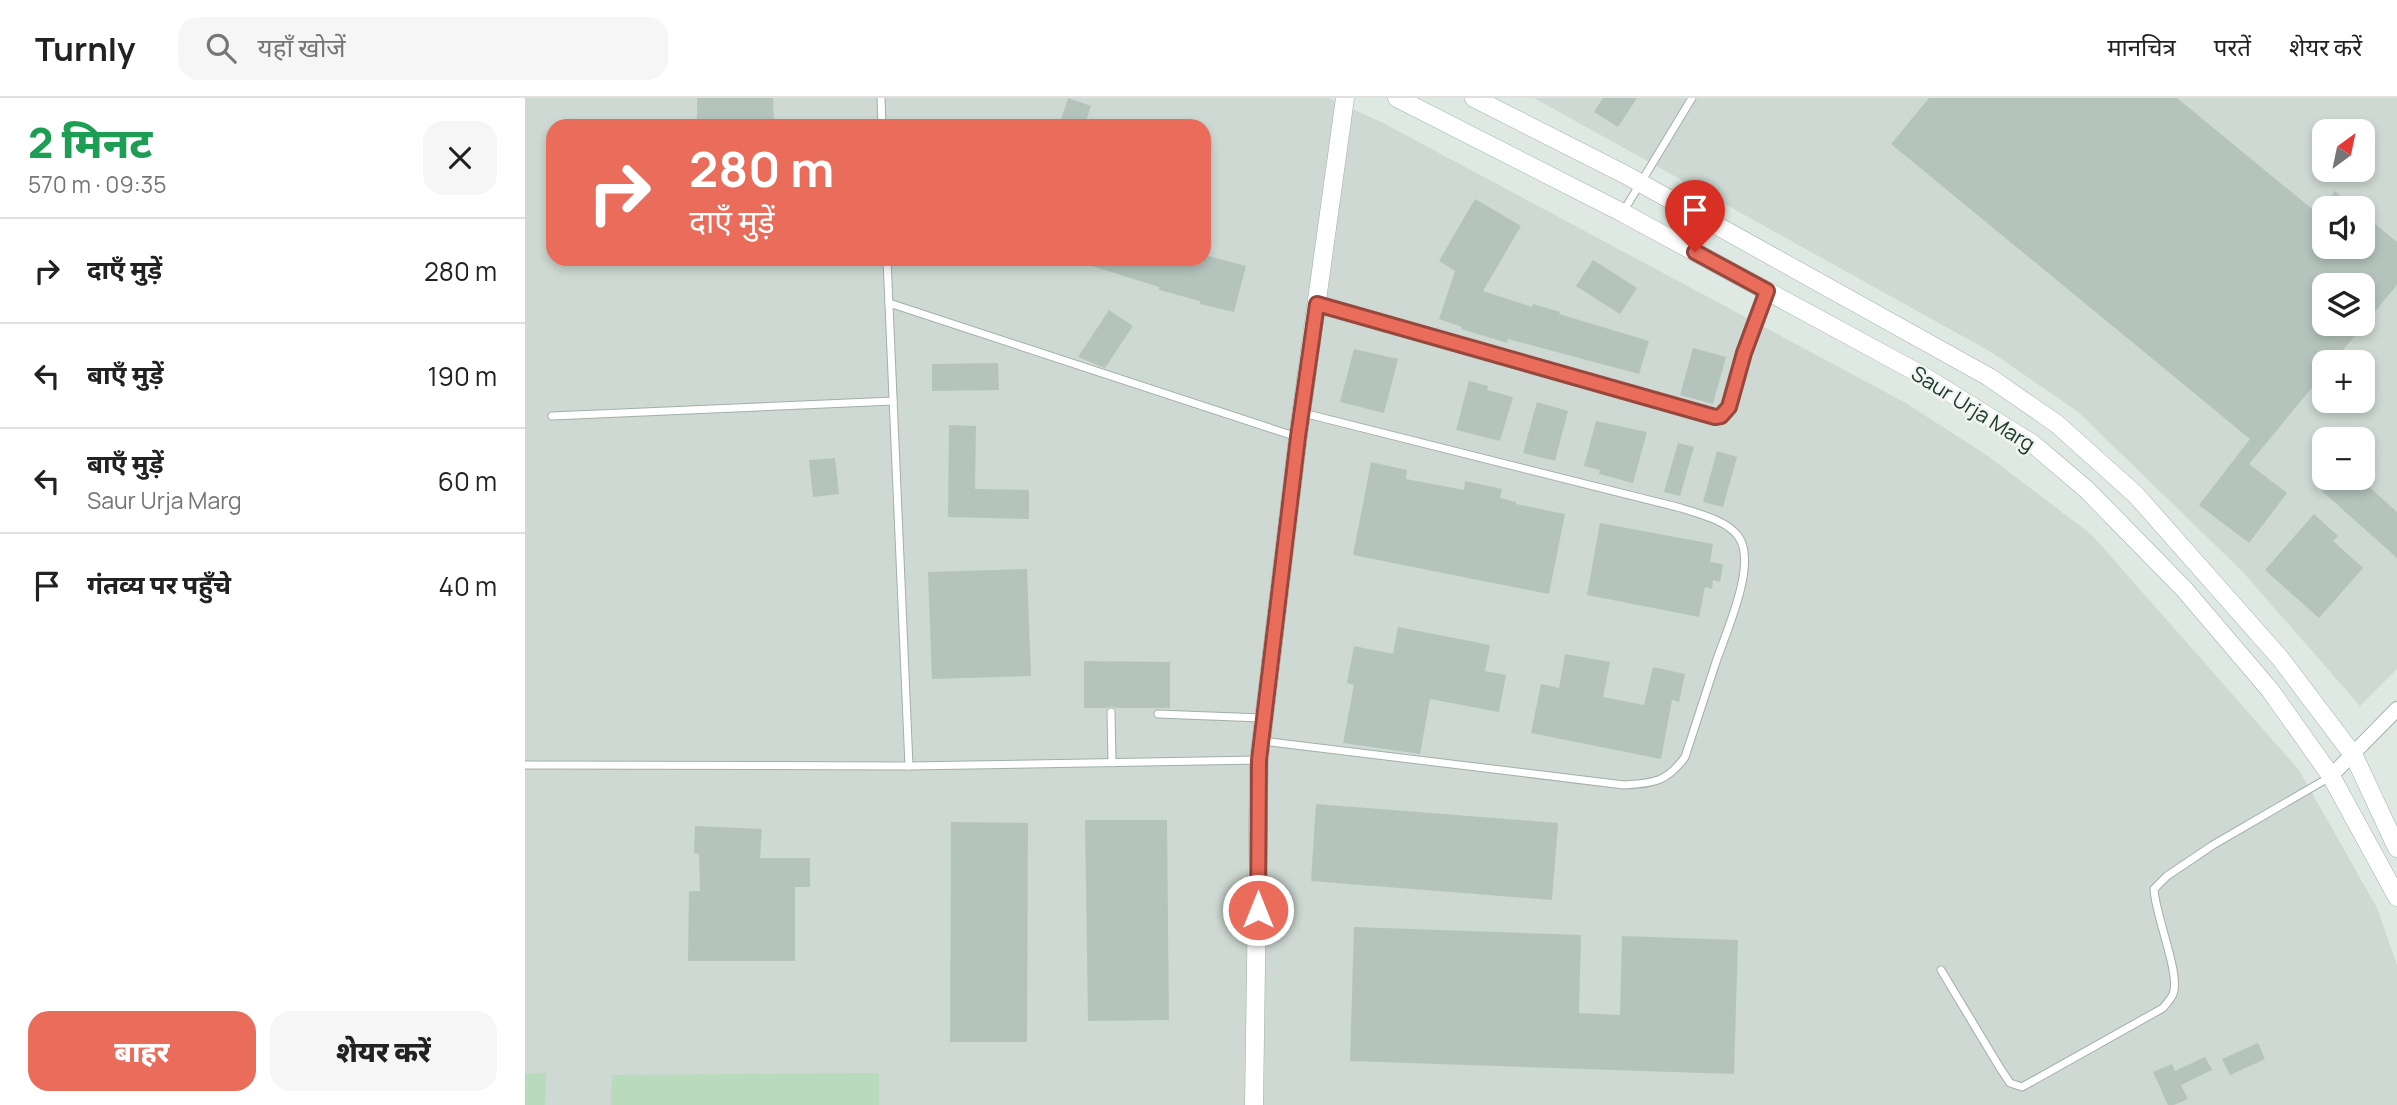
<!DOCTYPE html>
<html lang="hi">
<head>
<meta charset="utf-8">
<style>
  body { margin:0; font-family:Manrope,"Noto Sans Devanagari",sans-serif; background:#f6f6f6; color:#222; height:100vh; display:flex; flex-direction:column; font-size:26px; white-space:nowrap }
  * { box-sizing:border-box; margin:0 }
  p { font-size:23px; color:#767676 }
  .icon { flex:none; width:38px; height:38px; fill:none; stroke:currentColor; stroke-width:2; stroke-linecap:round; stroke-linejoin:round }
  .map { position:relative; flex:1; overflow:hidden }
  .side { display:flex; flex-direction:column; background:#fff; width:525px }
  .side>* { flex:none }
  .top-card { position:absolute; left:21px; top:21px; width:665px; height:147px; border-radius:21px; box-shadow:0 4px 10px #0003; background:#ea6d5c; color:#fff; overflow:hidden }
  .needle { width:46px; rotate:33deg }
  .buttons { position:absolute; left:1787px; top:21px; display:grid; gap:14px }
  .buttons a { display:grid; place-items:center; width:63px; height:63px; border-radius:14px; background:#fff; box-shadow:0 4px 10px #0003; font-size:35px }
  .pin { position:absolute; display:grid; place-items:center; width:60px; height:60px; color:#fff; margin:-72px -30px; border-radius:50% 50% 50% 0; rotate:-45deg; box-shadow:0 0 7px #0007 }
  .pin .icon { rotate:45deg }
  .me { position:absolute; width:77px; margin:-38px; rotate:0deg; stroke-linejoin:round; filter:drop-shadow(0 0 5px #0008) }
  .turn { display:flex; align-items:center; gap:24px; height:147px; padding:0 28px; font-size:32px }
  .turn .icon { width:91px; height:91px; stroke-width:2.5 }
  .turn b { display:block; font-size:49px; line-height:60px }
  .round { display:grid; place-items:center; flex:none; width:74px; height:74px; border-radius:21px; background:#f6f6f6 }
  .head { display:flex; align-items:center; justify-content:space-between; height:119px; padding:0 28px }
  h1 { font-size:42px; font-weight:800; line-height:52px; color:#1e9e55 }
  .primary-button { display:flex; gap:14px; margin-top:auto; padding:14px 28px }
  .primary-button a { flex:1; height:80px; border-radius:21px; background:#ea6d5c; color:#fff; font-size:28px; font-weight:800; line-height:80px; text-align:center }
  .primary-button a+a { background:#f6f6f6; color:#222 }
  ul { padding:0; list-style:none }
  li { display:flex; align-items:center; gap:21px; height:105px; padding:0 28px; border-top:2px solid #e0e0e0 }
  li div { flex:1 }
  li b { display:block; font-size:26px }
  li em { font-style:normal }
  header { display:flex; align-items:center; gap:42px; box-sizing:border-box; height:98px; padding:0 35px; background:#fff; border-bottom:2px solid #e0e0e0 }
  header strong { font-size:33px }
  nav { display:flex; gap:38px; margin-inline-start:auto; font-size:24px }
  .search { width:490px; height:63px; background:#f6f6f6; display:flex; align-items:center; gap:18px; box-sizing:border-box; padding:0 24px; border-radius:21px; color:#767676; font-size:26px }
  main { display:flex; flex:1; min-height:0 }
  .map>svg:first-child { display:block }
  .built { fill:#cdd9d2; fill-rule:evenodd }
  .green { fill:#b9dabd }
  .building { fill:#b4c4bc; fill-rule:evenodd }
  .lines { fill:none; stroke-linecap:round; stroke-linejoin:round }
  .service-casing { stroke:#a2b0a9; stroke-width:9 }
  .minor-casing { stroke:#a2b0a9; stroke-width:16 }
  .tertiary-casing { stroke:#a2b0a9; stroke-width:19 }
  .service { stroke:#fff; stroke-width:7 }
  .minor { stroke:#fff; stroke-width:14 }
  .tertiary { stroke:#fff; stroke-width:18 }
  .route-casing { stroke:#98473c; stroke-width:18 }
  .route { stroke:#ea6d5c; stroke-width:12 }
  .labels { text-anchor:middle; stroke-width:5; stroke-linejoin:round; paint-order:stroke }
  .street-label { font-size:21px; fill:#21382f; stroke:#eff6f2 }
</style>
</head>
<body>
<header>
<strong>Turnly</strong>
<div class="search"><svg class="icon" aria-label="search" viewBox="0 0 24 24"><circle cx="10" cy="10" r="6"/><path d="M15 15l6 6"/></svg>यहाँ खोजें</div>
<nav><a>मानचित्र</a><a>परतें</a><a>शेयर करें</a></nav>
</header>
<main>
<section class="side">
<div class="head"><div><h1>2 मिनट</h1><p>570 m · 09:35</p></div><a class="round"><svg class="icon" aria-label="close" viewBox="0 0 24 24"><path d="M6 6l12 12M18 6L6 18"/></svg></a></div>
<ul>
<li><svg class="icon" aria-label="right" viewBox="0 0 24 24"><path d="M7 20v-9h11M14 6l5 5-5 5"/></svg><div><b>दाएँ मुड़ें</b></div><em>280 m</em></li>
<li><svg class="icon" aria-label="left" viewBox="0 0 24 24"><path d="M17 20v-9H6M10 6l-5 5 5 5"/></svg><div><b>बाएँ मुड़ें</b></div><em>190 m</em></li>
<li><svg class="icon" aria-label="left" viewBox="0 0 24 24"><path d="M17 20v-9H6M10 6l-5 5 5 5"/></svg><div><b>बाएँ मुड़ें</b><p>Saur Urja Marg</p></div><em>60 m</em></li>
<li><svg class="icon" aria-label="arrive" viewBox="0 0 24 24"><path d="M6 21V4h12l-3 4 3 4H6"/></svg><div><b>गंतव्य पर पहुँचे</b></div><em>40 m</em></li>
</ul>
<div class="primary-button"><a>बाहर</a><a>शेयर करें</a></div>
</section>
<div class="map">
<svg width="1872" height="1007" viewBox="0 0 1872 1007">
  <rect width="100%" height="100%" fill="#dfe9e3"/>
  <g class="built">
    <path d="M0 0H804L860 26 1379 304 1463 358 1567 437 1774 672 1852 810 1872 867V1007H0ZM28 28H679V161H28Z"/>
    <path d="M1009 0H1872V571L1835 608 1717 473 1552 313 1466 254ZM1799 33H1838V72H1799ZM1799 110H1838V149H1799ZM1799 187H1838V226H1799ZM1799 264H1838V303H1799ZM1799 341H1838V380H1799Z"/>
  </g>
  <g class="green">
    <polygon points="21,975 20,1007 0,1007 0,976"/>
    <polygon points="354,975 354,1007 86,1007 87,977"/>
  </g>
  <g class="building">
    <polygon points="172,0 248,0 249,28 172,28"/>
    <polygon points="543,0 566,8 559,28 534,28"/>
    <polygon points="1078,0 1112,0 1093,29 1069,14"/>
    <path d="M1404 0H1652L1792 115 1810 93 1830 110H1799V149H1838V116L1872 144V187L1808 264H1799V275L1724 366 1762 395 1724 445 1674 407 1725 341 1366 46ZM1799 187H1838V226H1799Z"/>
    <polygon points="950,101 996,128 958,193 1007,209 1008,206 1035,214 1034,216 1124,243 1114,276 983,241 982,245 936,231 937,229 914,221 930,173 914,163"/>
    <polygon points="679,157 721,168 709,214 675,206 675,203 634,192 634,189 554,164 554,161 679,161"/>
    <polygon points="1068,162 1112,190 1095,216 1051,188"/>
    <polygon points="584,212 608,228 580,270 553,259"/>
    <polygon points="1168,250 1201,259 1188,306 1155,297"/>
    <polygon points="829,251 873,261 859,315 815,304"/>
    <polygon points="473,265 474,292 407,293 407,266"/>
    <polygon points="944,283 963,288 962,292 988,299 975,343 931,332"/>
    <polygon points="1012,304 1043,313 1030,363 998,355"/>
    <polygon points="1071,323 1122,334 1108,385 1074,376 1075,372 1059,368"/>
    <polygon points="424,327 451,328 450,391 504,392 504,421 423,419"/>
    <polygon points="1153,345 1169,349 1155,398 1139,394"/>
    <polygon points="1192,353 1212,359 1198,409 1178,404"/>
    <polygon points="310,360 314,396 288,399 284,362"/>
    <polygon points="846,364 882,372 881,381 939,392 940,383 977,391 975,400 991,404 991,406 1040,416 1024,496 828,457"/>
    <polygon points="1809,380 1834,380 1872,414 1872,460 1797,393"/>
    <polygon points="1789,416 1813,438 1808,443 1838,470 1794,520 1740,472"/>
    <polygon points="1075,425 1188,446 1185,464 1198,466 1195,484 1188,482 1187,491 1180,489 1174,519 1062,497"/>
    <polygon points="502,471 506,578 407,581 403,474"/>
    <polygon points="873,529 965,547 960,573 981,577 974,614 905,601 895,656 818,645 829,587 822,585 829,548 868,556"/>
    <polygon points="1040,556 1085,564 1078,599 1119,607 1128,569 1160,576 1154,604 1147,602 1136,661 1006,635 1016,586 1034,590"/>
    <polygon points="559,563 645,564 645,610 591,610 587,608 581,610 559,610"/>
    <polygon points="791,706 1033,725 1027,802 786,783"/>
    <polygon points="560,722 642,722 644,922 563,923"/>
    <polygon points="426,724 503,725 502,944 425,944"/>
    <polygon points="170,728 237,731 235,760 285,760 285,789 270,789 270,863 163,863 164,793 175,793 174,756 169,755"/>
    <polygon points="829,829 1056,837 1054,915 1095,917 1097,838 1213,842 1209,976 825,963"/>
    <polygon points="1733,945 1740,961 1705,977 1697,961"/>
    <polygon points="1680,959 1687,972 1656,987 1663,1001 1649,1007 1643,1007 1628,974 1647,966 1650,973"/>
  </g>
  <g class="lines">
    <defs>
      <g id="service">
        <polyline points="356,0 357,28"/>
        <polyline points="1098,114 1167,0"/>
        <polyline points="362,161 384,668"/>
        <polyline points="364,205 772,339"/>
        <polyline points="792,206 897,234 1190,319 1201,316 1204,309 1218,255 1241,193"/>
        <polyline points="27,318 368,303"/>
        <polyline points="586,614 587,665"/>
        <polyline points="633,616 737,620"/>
        <path d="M737 643 1099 687C1128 685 1141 685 1160 659 1170 628 1180 597 1190 567 1199 538 1234 465 1213 438 1201 422 1174 416 1156 410L778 315"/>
        <polyline points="0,667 384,668 734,662"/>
        <path d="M1416 872 1475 970 1485 985 1497 989 1638 910C1641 906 1646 901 1648 896 1656 877 1630 817 1629 791L1642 778 1688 747 1805 679"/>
      </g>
      <polyline id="minor" points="1806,678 1872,611"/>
      <g id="tertiary">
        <polyline points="872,0 1098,115 1395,276 1508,346 1561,391 1659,491 1745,592 1806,678 1872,799"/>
        <polyline points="949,0 1101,77 1464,279 1532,326 1611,397 1755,560 1829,658 1872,750"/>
        <polyline points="729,1007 734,662 773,339 820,0"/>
      </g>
    </defs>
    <use href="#service" class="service-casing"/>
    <use href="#minor" class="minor-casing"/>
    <use href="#tertiary" class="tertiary-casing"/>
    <use href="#service" class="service"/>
    <use href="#minor" class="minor"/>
    <use href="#tertiary" class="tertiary"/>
  </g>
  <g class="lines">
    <defs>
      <polyline id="route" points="733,812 734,662 773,339 792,206 1190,319 1196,318 1204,309 1219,255 1242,193 1170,154"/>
    </defs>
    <use href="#route" class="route-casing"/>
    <use href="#route" class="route"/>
  </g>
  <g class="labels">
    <g class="street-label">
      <text transform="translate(1448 311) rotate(32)" y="7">Saur Urja Marg</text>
    </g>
  </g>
</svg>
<div class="buttons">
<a><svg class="needle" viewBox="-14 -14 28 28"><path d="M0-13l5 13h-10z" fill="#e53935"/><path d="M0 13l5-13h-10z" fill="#767676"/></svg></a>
<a><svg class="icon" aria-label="sound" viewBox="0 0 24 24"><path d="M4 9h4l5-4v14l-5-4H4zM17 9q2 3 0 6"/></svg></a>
<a><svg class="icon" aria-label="layers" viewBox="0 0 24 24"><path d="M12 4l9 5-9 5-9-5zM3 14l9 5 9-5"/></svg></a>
<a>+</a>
<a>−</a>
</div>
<div class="pin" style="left:1170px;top:154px;background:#d93025"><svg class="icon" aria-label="arrive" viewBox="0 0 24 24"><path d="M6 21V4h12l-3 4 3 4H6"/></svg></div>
<svg class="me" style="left:733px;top:812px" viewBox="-20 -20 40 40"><circle r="17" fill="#ea6d5c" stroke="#fff" stroke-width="3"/><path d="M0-11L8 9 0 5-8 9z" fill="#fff"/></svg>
<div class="top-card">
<div class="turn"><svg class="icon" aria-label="right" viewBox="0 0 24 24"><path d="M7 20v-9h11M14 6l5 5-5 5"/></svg><div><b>280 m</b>दाएँ मुड़ें</div></div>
</div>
</div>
</main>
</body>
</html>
